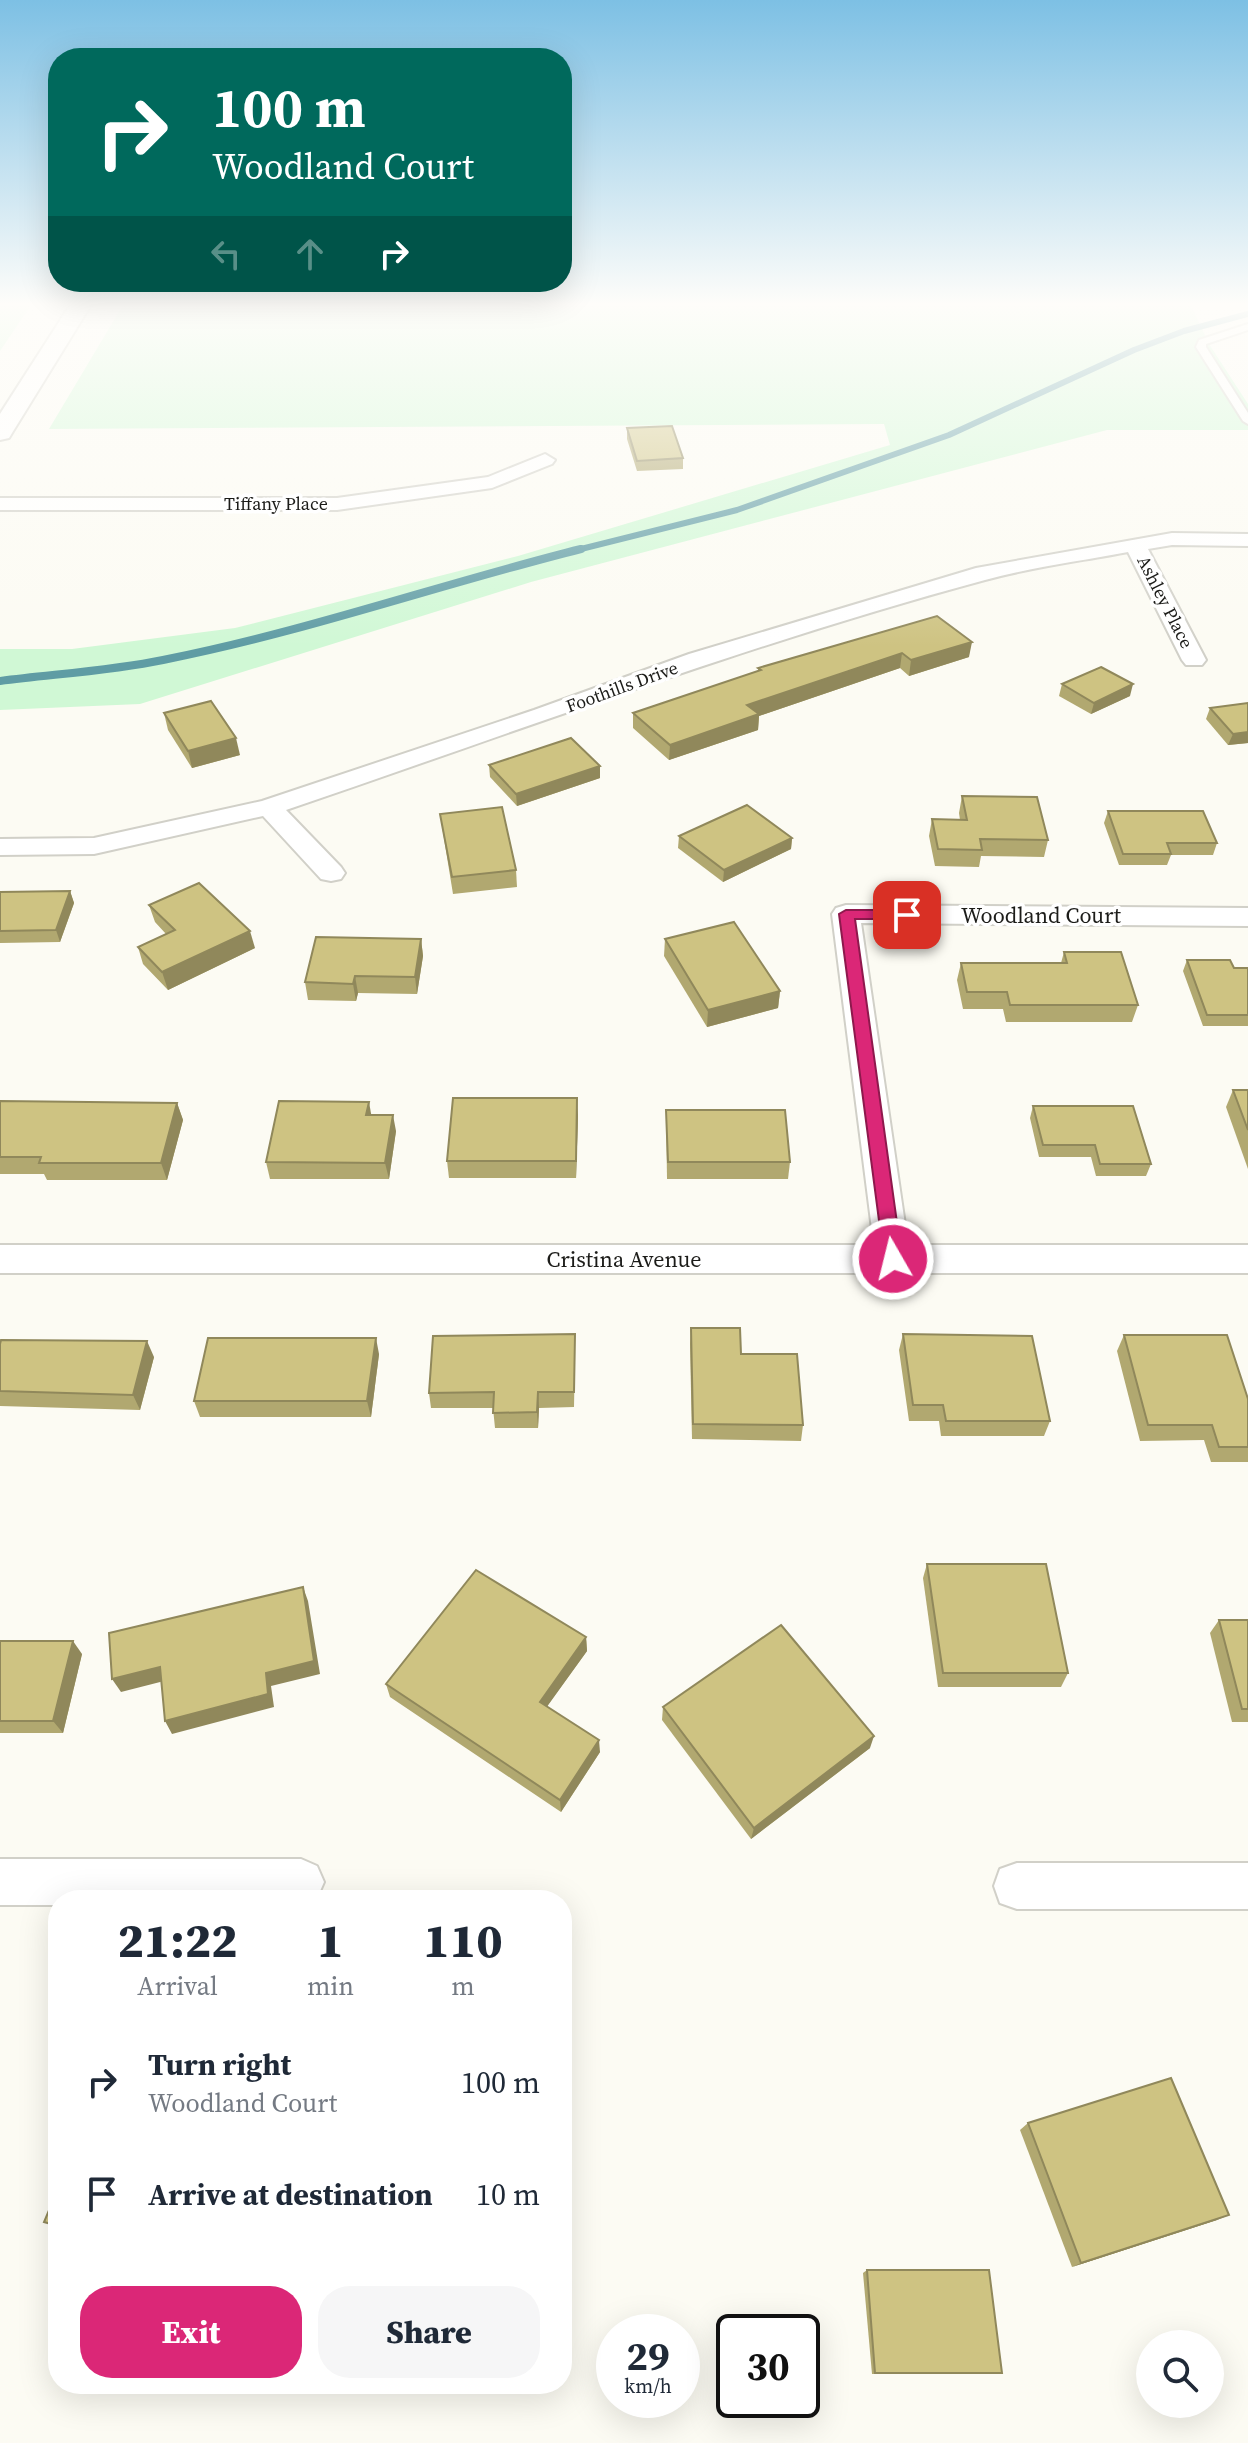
<!DOCTYPE html>
<html lang="en">
<head>
<meta charset="utf-8">
<style>
  body { margin:0; font-family:"Source Serif 4",serif; background:#f6f6f7; color:#1f2937; height:100vh; display:flex; flex-direction:column; font-size:30px; white-space:nowrap }
  * { box-sizing:border-box; margin:0 }
  p { font-size:26px; color:#747a83 }
  .icon { flex:none; width:44px; height:44px; fill:none; stroke:currentColor; stroke-width:2; stroke-linecap:round; stroke-linejoin:round }
  .map { position:relative; flex:1; overflow:hidden }
  .panel { position:absolute; left:48px; top:1890px; width:524px; height:504px; display:flex; flex-direction:column; background:#fff; border-radius:32px; box-shadow:0 8px 32px #0002 }
  .panel>* { flex:none }
  .hud { position:absolute; left:48px; top:48px; width:524px; height:244px; border-radius:32px; box-shadow:0 8px 32px #0002; background:#00695c; color:#fff; overflow:hidden }
  .buttons { position:absolute; left:1136px; top:2330px; display:grid; gap:16px }
  .buttons a { display:grid; place-items:center; width:88px; height:88px; border-radius:50%; background:#fff; box-shadow:0 8px 32px #0002; font-size:40px }
  .speed { position:absolute; left:596px; top:2314px; display:flex; gap:16px; font-size:40px; font-weight:700; text-align:center }
  .speed>* { display:grid; place-content:center; width:104px; height:104px; border-radius:50%; background:#fff; box-shadow:0 8px 32px #0002; line-height:1 }
  .speed small { font-size:20px; font-weight:400 }
  .speed .limit { border:4px solid #111; border-radius:12px; background:#fff; color:#111 }
  .pin { position:absolute; display:grid; place-items:center; width:68px; height:68px; color:#fff; margin:-34px; border-radius:16px; box-shadow:0 4px 12px #0006 }
  .me { position:absolute; width:88px; margin:-44px; rotate:352deg; stroke-linejoin:round; filter:drop-shadow(0 0 6px #0008) }
  .turn { display:flex; align-items:center; gap:28px; height:168px; padding:0 32px; font-size:36px }
  .turn .icon { width:104px; height:104px; stroke-width:2.5 }
  .turn b { display:block; font-size:56px; line-height:68px }
  .lanes { display:flex; align-items:center; height:76px; padding:0 32px; background:#0003; justify-content:center; gap:40px; direction:ltr }
  .lanes .off { opacity:.35 }
  .eta { display:flex; justify-content:space-evenly; align-items:center; height:136px; text-align:center }
  .eta b { font-size:48px; font-weight:800; line-height:56px }
  .primary-button { display:flex; gap:16px; margin-top:auto; padding:16px 32px }
  .primary-button a { flex:1; height:92px; border-radius:32px; background:#db2777; color:#fff; font-size:32px; font-weight:800; line-height:92px; text-align:center }
  .primary-button a+a { background:#f6f6f7; color:#1f2937 }
  ul { padding:0; list-style:none }
  li { display:flex; align-items:center; gap:24px; height:112px; padding:0 32px }
  li div { flex:1 }
  li b { display:block; font-size:30px }
  li em { font-style:normal }
  .map>svg:first-child { display:block }
  .green { fill:#d0f8d5 }
  .lines { fill:none; stroke-linecap:round; stroke-linejoin:round }
  .stream-far1 { stroke:#5f9ca4; stroke-width:6 }
  .stream { stroke:#5f9ca4; stroke-width:8 }
  .lane-casing { stroke:#d1d0c8; stroke-width:4 }
  .street-casing { stroke:#d1d0c8; stroke-width:4 }
  .secondary-casing { stroke:#d1d0c8; stroke-width:4 }
  .lane { fill:#fff; fill-rule:evenodd }
  .street { fill:#fff; fill-rule:evenodd }
  .secondary { fill:#fff; fill-rule:evenodd }
  .wall { fill:#b1a870 }
  .shaded-wall { fill:#90885b }
  .building { fill:#cec382; stroke:#90885b; stroke-width:2 }
  .route { fill:#db2777; stroke:#8e194d; stroke-width:2 }
  .labels { text-anchor:middle; stroke-width:7; stroke-linejoin:round; paint-order:stroke }
  .far-street-label { font-size:18px; fill:#1c1c19; stroke:#fff }
  .street-label { font-size:22px; fill:#1c1c19; stroke:#fff }
</style>
</head>
<body>
<div class="map">
<svg width="1248" height="2443" viewBox="0 0 1248 2443">
  <rect width="100%" height="100%" fill="#fcfbf3"/>
  <g class="green">
    <polygon points="0,305 31,305 0,351"/>
    <polygon points="123,305 1191,305 1209,344 1248,404 1248,430 1107,430 531,582 140,704 0,710 0,649 72,649 235,628 518,556 890,445 884,424 49,429"/>
  </g>
  <g class="lines">
    <polyline class="stream-far1" points="573,551 737,510 949,435 1134,350 1184,331 1248,314"/>
    <path class="stream" d="M0 681C54 674 110 671 163 660 305 632 441 584 581 549"/>
    <defs>
      <polygon id="lane" points="1248,324 1248,330 1206,344 1206,347 1248,413 1248,424 1243,421 1196,347 1199,340"/>
      <g id="street">
        <polygon points="545,454 555,460 552,464 492,488 337,510 0,510 0,498 337,498 488,477"/>
        <path d="M1172 533 1248 534V546L1172 545 1148 549 1206 660 1202 665H1186L1182 660 1128 552C1081 561 1032 567 985 580 748 644 518 731 286 810L341 867 345 873 341 879 331 881 321 879 263 816 94 854 0 855V839L94 838 262 801 534 710 689 654 976 568Z"/>
        <polygon points="846,905 1248,908 1248,926 861,923 908,1245 1248,1245 1248,1273 0,1273 0,1245 874,1245 832,914 836,908"/>
        <polygon points="0,1859 301,1859 317,1866 324,1882 317,1898 314,1900 58,1900 58,1905 0,1905"/>
        <polygon points="1017,1863 1248,1863 1248,1909 1017,1909 1000,1903 994,1886 1000,1869"/>
      </g>
      <polygon id="secondary" points="70,305 91,305 12,433 9,438 0,440 0,414"/>
    </defs>
    <use href="#lane" class="lane-casing"/>
    <use href="#street" class="street-casing"/>
    <use href="#secondary" class="secondary-casing"/>
    <use href="#lane" class="lane"/>
    <use href="#street" class="street"/>
    <use href="#secondary" class="secondary"/>
  </g>
  <g class="wall">
    <polygon points="627,428 683,458 683,469 637,471 627,439"/>
    <polygon points="937,616 969,657 909,676 900,668 759,716 758,730 669,760 633,728 633,713 758,671 758,668"/>
    <polygon points="1062,684 1130,696 1091,714 1059,696"/>
    <polygon points="1248,703 1248,743 1228,745 1206,719 1210,708"/>
    <polygon points="164,713 240,755 192,768 168,730"/>
    <polygon points="489,765 600,766 600,778 517,806 490,777"/>
    <polygon points="962,796 1048,840 1044,857 981,856 979,867 935,866 929,836 932,819 960,820 959,813"/>
    <polygon points="1108,811 1217,843 1213,855 1171,855 1167,865 1119,865 1104,823"/>
    <polygon points="440,814 516,870 517,887 453,894"/>
    <polygon points="679,836 792,838 791,849 723,882 678,848"/>
    <polygon points="70,891 74,903 60,942 0,943 0,892"/>
    <polygon points="149,905 255,948 168,990 143,964 138,947 166,934 155,922"/>
    <polygon points="421,939 423,956 417,994 358,993 356,1001 308,1000 305,982"/>
    <polygon points="665,939 780,991 778,1008 707,1027 664,956"/>
    <polygon points="1064,952 1138,1005 1132,1022 1006,1022 1003,1009 963,1009 957,980 961,963 1061,963"/>
    <polygon points="1187,960 1234,968 1248,968 1248,1026 1203,1026 1183,971"/>
    <polygon points="1233,1090 1248,1090 1248,1169 1226,1107"/>
    <polygon points="0,1101 177,1103 183,1120 167,1180 47,1180 44,1174 0,1174"/>
    <polygon points="1033,1106 1151,1164 1146,1176 1096,1176 1091,1157 1039,1157 1030,1118"/>
    <polygon points="666,1110 790,1162 788,1179 667,1179"/>
    <polygon points="578,1115 576,1178 449,1178 447,1161"/>
    <polygon points="396,1131 389,1179 270,1179 266,1162"/>
    <polygon points="691,1328 741,1354 803,1425 801,1441 692,1439 690,1344"/>
    <polygon points="903,1334 1050,1421 1044,1436 941,1436 939,1421 909,1421 899,1350"/>
    <polygon points="1124,1335 1248,1399 1248,1462 1211,1462 1204,1440 1140,1441 1117,1351"/>
    <polygon points="0,1344 154,1357 140,1410 0,1406"/>
    <polygon points="575,1350 574,1407 539,1408 538,1428 495,1428 493,1408 431,1408 429,1393"/>
    <polygon points="379,1354 371,1417 200,1417 194,1401"/>
    <polygon points="927,1564 1068,1673 1061,1687 938,1687 923,1578"/>
    <polygon points="1219,1620 1248,1620 1248,1722 1232,1722 1210,1633"/>
    <polygon points="586,1637 587,1651 547,1706 600,1752 561,1812 390,1697 386,1684"/>
    <polygon points="0,1641 82,1654 63,1733 0,1733"/>
    <polygon points="663,1707 870,1748 751,1839 662,1720"/>
    <polygon points="1028,2123 1217,2220 1072,2267 1020,2130"/>
    <polygon points="867,2270 1002,2373 997,2374 872,2374 863,2273"/>
  </g>
  <g class="shaded-wall">
    <polygon points="972,642 969,657 909,676 911,660"/>
    <polygon points="902,653 900,668 759,716 758,730 669,760 670,745 747,705"/>
    <polygon points="1133,684 1130,696 1091,714 1094,703"/>
    <polygon points="1248,732 1248,743 1228,745 1233,734"/>
    <polygon points="236,738 240,755 192,768 188,751"/>
    <polygon points="600,766 600,778 517,806 516,794"/>
    <polygon points="792,838 791,849 723,882 724,870"/>
    <polygon points="70,891 74,903 60,942 56,930"/>
    <polygon points="250,931 255,948 168,990 162,972"/>
    <polygon points="421,939 423,956 417,994 415,977"/>
    <polygon points="355,976 358,993 356,1001 353,984"/>
    <polygon points="780,991 778,1008 707,1027 708,1010"/>
    <polygon points="577,1098 578,1115 576,1178 576,1161"/>
    <polygon points="369,1102 372,1119 366,1115"/>
    <polygon points="177,1103 183,1120 167,1180 161,1163"/>
    <polygon points="393,1115 396,1131 389,1179 385,1163"/>
    <polygon points="376,1338 379,1354 371,1417 367,1401"/>
    <polygon points="147,1341 154,1357 140,1410 133,1395"/>
    <polygon points="538,1392 539,1408 538,1428 537,1412"/>
    <polygon points="303,1587 308,1601 320,1674 271,1686 274,1707 172,1734 165,1721 266,1673"/>
    <polygon points="586,1637 587,1651 541,1715 540,1702"/>
    <polygon points="73,1641 82,1654 63,1733 53,1721"/>
    <polygon points="160,1667 168,1680 121,1692 112,1679"/>
    <polygon points="874,1736 870,1748 751,1839 754,1828"/>
    <polygon points="599,1740 600,1752 561,1812 560,1800"/>
    <polygon points="1229,2215 1217,2220 1072,2267 1081,2263"/>
  </g>
  <g class="building">
    <polygon points="672,426 683,458 637,461 627,428"/>
    <polygon points="937,616 972,642 911,660 902,653 747,705 759,714 670,745 633,713 761,670 758,668"/>
    <polygon points="1101,667 1133,684 1094,703 1062,684"/>
    <polygon points="211,701 236,738 188,751 164,713"/>
    <polygon points="1248,703 1248,732 1233,734 1210,708"/>
    <polygon points="571,738 600,766 516,794 489,765"/>
    <polygon points="962,796 1037,797 1048,840 980,839 982,850 938,849 932,819 967,820"/>
    <polygon points="747,805 792,838 724,870 679,836"/>
    <polygon points="502,807 516,870 452,877 440,814"/>
    <polygon points="1108,811 1203,811 1217,843 1167,843 1171,854 1123,854"/>
    <polygon points="199,883 250,931 162,972 138,947 175,930 149,905"/>
    <polygon points="70,891 56,930 0,931 0,892"/>
    <polygon points="734,922 780,991 708,1010 665,939"/>
    <polygon points="316,937 421,939 415,977 355,976 353,984 305,982"/>
    <polygon points="1064,952 1121,952 1138,1005 1010,1005 1007,992 967,992 961,963 1067,963"/>
    <polygon points="1187,960 1230,960 1234,968 1248,968 1248,1015 1207,1015"/>
    <polygon points="1233,1090 1248,1090 1248,1130"/>
    <polygon points="453,1098 577,1098 576,1161 447,1161"/>
    <polygon points="0,1101 177,1103 161,1163 39,1163 41,1157 0,1157"/>
    <polygon points="279,1101 369,1102 366,1115 393,1115 385,1163 266,1162"/>
    <polygon points="1033,1106 1133,1106 1151,1164 1100,1164 1095,1145 1043,1145"/>
    <polygon points="666,1110 785,1110 790,1162 668,1162"/>
    <polygon points="691,1328 740,1328 741,1354 797,1354 803,1425 693,1424"/>
    <polygon points="575,1334 574,1392 538,1392 537,1412 493,1413 494,1392 429,1393 433,1336"/>
    <polygon points="903,1334 1032,1336 1050,1421 946,1421 943,1405 913,1405"/>
    <polygon points="1124,1335 1227,1335 1248,1399 1248,1447 1219,1447 1212,1425 1148,1425"/>
    <polygon points="208,1338 376,1338 367,1401 194,1401"/>
    <polygon points="1,1340 147,1341 133,1395 0,1391 0,1344"/>
    <polygon points="927,1564 1046,1564 1068,1673 943,1673"/>
    <polygon points="476,1570 586,1637 540,1702 599,1740 560,1800 386,1684"/>
    <polygon points="303,1587 314,1661 266,1673 268,1694 165,1721 160,1667 112,1679 109,1633"/>
    <polygon points="1219,1620 1248,1620 1248,1709 1242,1709"/>
    <polygon points="781,1625 874,1736 754,1828 663,1707"/>
    <polygon points="0,1641 73,1641 53,1721 0,1721"/>
    <polygon points="1171,2078 1229,2215 1081,2263 1028,2123"/>
    <polygon points="58,2189 58,2226 44,2222"/>
    <polygon points="867,2270 989,2270 1002,2373 875,2373"/>
  </g>
  <linearGradient id="sky" x2="0" y2="1"><stop stop-color="#7dc0e4"/><stop offset="0.47" stop-color="#fefdfa"/><stop offset="1" stop-color="#fefdfa" stop-opacity="0"/></linearGradient>
  <rect width="1248" height="647" fill="url(#sky)"/>
  <polygon class="route" points="846,910 907,910 914,915 907,919 855,919 902,1259 893,1266 884,1259 839,914"/>
  <g class="labels">
    <g class="far-street-label">
      <text x="276" y="510">Tiffany Place</text>
      <text transform="translate(1165 602) rotate(63)" y="6">Ashley Place</text>
      <text transform="translate(622 687) rotate(-20)" y="6">Foothills Drive</text>
    </g>
    <g class="street-label">
      <text x="1041" y="923">Woodland Court</text>
      <text x="624" y="1267">Cristina Avenue</text>
    </g>
  </g>
</svg>
<div class="buttons">
<a><svg class="icon" aria-label="search" viewBox="0 0 24 24"><circle cx="10" cy="10" r="6"/><path d="M15 15l6 6"/></svg></a>
</div>
<div class="speed"><div>29<small>km/h</small></div><div class="limit">30</div></div>
<div class="pin" style="left:907px;top:915px;background:#d93025"><svg class="icon" aria-label="arrive" viewBox="0 0 24 24"><path d="M6 21V4h12l-3 4 3 4H6"/></svg></div>
<svg class="me" style="left:893px;top:1259px" viewBox="-20 -20 40 40"><circle r="17" fill="#db2777" stroke="#fff" stroke-width="3"/><path d="M0-11L8 9 0 5-8 9z" fill="#fff"/></svg>
<div class="hud">
<div class="turn"><svg class="icon" aria-label="right" viewBox="0 0 24 24"><path d="M7 20v-9h11M14 6l5 5-5 5"/></svg><div><b>100 m</b>Woodland Court</div></div>
<div class="lanes"><svg class="icon off" aria-label="left" viewBox="0 0 24 24"><path d="M17 20v-9H6M10 6l-5 5 5 5"/></svg><svg class="icon off" aria-label="ahead" viewBox="0 0 24 24"><path d="M12 20V5M6 11l6-6 6 6"/></svg><svg class="icon" aria-label="right" viewBox="0 0 24 24"><path d="M7 20v-9h11M14 6l5 5-5 5"/></svg></div>
</div>
<section class="panel">
<div class="eta">
<div><b>21:22</b><p>Arrival</p></div>
<div><b>1</b><p>min</p></div>
<div><b>110</b><p>m</p></div>
</div>
<ul>
<li><svg class="icon" aria-label="right" viewBox="0 0 24 24"><path d="M7 20v-9h11M14 6l5 5-5 5"/></svg><div><b>Turn right</b><p>Woodland Court</p></div><em>100 m</em></li>
<li><svg class="icon" aria-label="arrive" viewBox="0 0 24 24"><path d="M6 21V4h12l-3 4 3 4H6"/></svg><div><b>Arrive at destination</b></div><em>10 m</em></li>
</ul>
<div class="primary-button"><a>Exit</a><a>Share</a></div>
</section>
</div>
</body>
</html>
